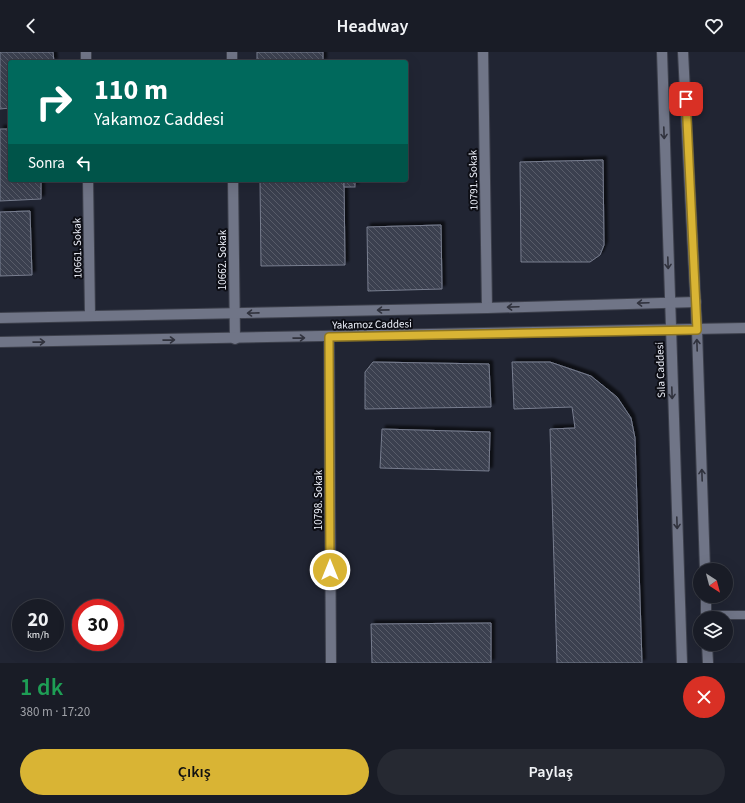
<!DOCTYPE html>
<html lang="tr">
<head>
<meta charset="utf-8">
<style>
  body { margin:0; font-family:"Source Sans 3",sans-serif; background:#262932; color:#f1f3f6; height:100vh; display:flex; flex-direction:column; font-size:15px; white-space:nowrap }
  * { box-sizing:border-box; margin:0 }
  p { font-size:13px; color:#9fa1a7 }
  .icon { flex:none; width:22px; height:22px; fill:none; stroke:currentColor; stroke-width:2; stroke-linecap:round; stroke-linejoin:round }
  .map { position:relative; height:611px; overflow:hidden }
  .side { display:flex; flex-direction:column; background:#191c26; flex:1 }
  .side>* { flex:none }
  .hud { position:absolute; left:8px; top:8px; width:400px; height:122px; border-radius:4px; box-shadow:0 4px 16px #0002,0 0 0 1px #373a43; background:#00695c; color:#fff; overflow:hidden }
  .needle { width:26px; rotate:144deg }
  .fabs { position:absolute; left:693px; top:511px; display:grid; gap:8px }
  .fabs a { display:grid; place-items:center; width:40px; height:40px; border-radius:50%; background:#191c26; box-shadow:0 4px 16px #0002,0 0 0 1px #373a43; font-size:20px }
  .speed { position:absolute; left:12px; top:547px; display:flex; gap:8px; font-size:20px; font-weight:700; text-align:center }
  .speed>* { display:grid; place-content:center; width:52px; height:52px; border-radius:50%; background:#191c26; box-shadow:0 4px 16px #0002,0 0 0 1px #373a43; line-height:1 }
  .speed small { font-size:10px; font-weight:400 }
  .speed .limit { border:6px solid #d22; background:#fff; color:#111 }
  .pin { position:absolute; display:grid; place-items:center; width:34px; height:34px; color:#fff; margin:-17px; border-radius:8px; box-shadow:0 2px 6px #0006 }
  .me { position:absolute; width:44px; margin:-22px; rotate:0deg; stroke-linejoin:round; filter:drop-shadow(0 0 3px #0008) }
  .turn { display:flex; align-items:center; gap:14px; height:84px; padding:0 20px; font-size:18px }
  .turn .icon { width:52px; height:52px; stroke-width:2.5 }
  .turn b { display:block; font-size:28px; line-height:34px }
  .then { display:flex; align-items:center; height:38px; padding:0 20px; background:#0003; gap:8px; font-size:15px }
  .round { display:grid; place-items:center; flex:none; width:42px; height:42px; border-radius:21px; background:#262932 }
  .overview { display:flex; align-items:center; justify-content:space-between; height:68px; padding:0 20px }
  h1 { font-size:24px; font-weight:600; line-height:30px; color:#1e9e55 }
  .action { display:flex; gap:8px; margin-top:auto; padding:8px 20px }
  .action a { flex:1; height:46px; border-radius:24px; background:#d9b434; color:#111; font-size:16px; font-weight:600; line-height:46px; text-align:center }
  .action a+a { background:#262932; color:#f1f3f6 }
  header { display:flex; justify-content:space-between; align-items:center; height:52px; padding:0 20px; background:#191c26; font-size:18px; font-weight:600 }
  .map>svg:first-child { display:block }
  .building { fill:url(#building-back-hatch); stroke:#787e8f; filter:url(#shadow) }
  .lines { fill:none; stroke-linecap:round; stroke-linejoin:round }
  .lane-casing { stroke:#3d404c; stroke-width:10 }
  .street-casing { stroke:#3d404c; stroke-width:12 }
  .secondary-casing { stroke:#3d404c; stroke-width:12 }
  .lane { stroke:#707587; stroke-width:8 }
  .street { stroke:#707587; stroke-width:10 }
  .secondary { stroke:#707587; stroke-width:10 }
  .oneway { stroke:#30323d }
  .route-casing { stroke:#8d7522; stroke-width:10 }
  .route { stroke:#d9b434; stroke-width:7 }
  .labels { text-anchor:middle; stroke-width:4; stroke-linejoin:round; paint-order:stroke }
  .street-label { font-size:11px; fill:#edf0fa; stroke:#0d0e15 }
</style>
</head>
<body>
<header><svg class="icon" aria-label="back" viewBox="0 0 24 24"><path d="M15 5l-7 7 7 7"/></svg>Headway<svg class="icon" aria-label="heart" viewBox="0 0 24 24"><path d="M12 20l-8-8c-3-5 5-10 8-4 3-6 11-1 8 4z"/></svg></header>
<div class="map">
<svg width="745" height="611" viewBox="0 0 745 611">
  <defs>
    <pattern id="building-back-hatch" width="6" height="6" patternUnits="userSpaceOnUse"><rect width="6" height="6" fill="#3b3f4f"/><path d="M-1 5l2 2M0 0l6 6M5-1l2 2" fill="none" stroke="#585b69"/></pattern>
    <filter id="shadow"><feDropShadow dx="3.5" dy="-3.5" stdDeviation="1" flood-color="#0009"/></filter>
  </defs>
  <rect width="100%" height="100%" fill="#212533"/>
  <g class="building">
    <polygon points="0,0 53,0 54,10 10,10 10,56 0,57"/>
    <rect x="257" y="0" width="66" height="10"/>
    <polygon points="0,77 10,77 10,128 41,128 41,147 0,149"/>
    <polygon points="603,108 604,193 600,203 590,210 521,210 520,110"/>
    <polygon points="260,128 344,128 345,213 261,214"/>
    <rect x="344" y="128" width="11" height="7"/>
    <polygon points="30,159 32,223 0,224 0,160"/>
    <polygon points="441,173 442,237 368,239 367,175"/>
    <polygon points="373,310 489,312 491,355 365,357 365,320"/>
    <polygon points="512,310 550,310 591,324 617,345 631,366 635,386 642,611 557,611 550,377 575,376 572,355 514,357"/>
    <polygon points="382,377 490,380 489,419 380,416"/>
    <polygon points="491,571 491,611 372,611 371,572"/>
  </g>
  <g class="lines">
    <defs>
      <polyline id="lane" points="706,563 745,563"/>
      <g id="street">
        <polyline points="86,0 86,10"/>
        <polyline points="232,0 232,10"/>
        <polyline points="483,0 487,256"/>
        <polyline points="88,128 90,263"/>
        <polyline points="233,128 235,287"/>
        <polyline points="329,285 331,611"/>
      </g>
      <g id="secondary">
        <polyline points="662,0 682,611"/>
        <polyline points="683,0 697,278 705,518"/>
        <polyline points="0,266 487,256 696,250"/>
        <polyline points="0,290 745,276"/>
        <polyline points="706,544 706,566"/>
        <polyline points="707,592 708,611"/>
      </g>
    </defs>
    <use href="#lane" class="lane-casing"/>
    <use href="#street" class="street-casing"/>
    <use href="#secondary" class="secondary-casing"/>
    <use href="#lane" class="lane"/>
    <use href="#street" class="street"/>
    <use href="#secondary" class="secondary"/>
  </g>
  <defs><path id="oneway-shaft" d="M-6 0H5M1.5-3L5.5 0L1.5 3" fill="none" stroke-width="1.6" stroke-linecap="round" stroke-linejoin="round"/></defs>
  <g class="oneway">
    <use href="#oneway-shaft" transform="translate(664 81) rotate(88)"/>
    <use href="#oneway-shaft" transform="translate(668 211) rotate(88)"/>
    <use href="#oneway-shaft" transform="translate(643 251) rotate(178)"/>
    <use href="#oneway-shaft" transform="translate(513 255) rotate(178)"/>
    <use href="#oneway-shaft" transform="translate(383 258) rotate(179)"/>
    <use href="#oneway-shaft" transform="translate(253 261) rotate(179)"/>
    <use href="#oneway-shaft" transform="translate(299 286) rotate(-1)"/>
    <use href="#oneway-shaft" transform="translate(169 288) rotate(-1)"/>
    <use href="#oneway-shaft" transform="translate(39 290) rotate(-1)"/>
    <use href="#oneway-shaft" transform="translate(697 293) rotate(-92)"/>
    <use href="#oneway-shaft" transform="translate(672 341) rotate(88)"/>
    <use href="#oneway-shaft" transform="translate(702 423) rotate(-92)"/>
    <use href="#oneway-shaft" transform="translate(677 471) rotate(88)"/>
  </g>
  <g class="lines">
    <defs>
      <polyline id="route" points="330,518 329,285 697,278 686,47"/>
    </defs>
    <use href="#route" class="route-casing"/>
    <use href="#route" class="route"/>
  </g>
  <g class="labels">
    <g class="street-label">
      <text transform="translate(473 128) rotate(-91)" y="4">10791. Sokak</text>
      <text transform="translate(77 196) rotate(-91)" y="4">10661. Sokak</text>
      <text transform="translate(222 208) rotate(-90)" y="4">10662. Sokak</text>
      <text transform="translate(372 272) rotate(-1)" y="4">Yakamoz Caddesi</text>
      <text transform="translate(660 318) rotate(-92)" y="4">Sıla Caddesi</text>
      <text transform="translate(318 448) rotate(-90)" y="4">10798. Sokak</text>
    </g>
  </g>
</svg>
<div class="fabs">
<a><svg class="needle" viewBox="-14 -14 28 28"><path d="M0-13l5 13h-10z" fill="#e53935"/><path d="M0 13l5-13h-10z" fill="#9fa1a7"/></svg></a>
<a><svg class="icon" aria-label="layers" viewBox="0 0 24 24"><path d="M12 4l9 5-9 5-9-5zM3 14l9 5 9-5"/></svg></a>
</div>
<div class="speed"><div>20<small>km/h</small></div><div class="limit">30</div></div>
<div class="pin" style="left:686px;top:47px;background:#d93025"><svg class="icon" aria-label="arrive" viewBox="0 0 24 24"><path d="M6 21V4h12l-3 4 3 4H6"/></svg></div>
<svg class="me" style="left:330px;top:518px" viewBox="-20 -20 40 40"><circle r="17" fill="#d9b434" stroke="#fff" stroke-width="3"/><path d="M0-11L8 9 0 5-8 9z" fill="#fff"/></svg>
<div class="hud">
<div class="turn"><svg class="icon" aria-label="right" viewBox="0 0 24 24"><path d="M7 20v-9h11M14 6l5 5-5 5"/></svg><div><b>110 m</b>Yakamoz Caddesi</div></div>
<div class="then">Sonra<svg class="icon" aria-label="left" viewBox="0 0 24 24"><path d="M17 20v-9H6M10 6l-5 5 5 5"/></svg></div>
</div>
</div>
<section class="side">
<div class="overview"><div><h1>1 dk</h1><p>380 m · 17:20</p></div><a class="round" style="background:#d93025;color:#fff"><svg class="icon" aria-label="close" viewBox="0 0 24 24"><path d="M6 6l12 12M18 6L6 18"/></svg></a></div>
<div class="action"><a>Çıkış</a><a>Paylaş</a></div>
</section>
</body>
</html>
